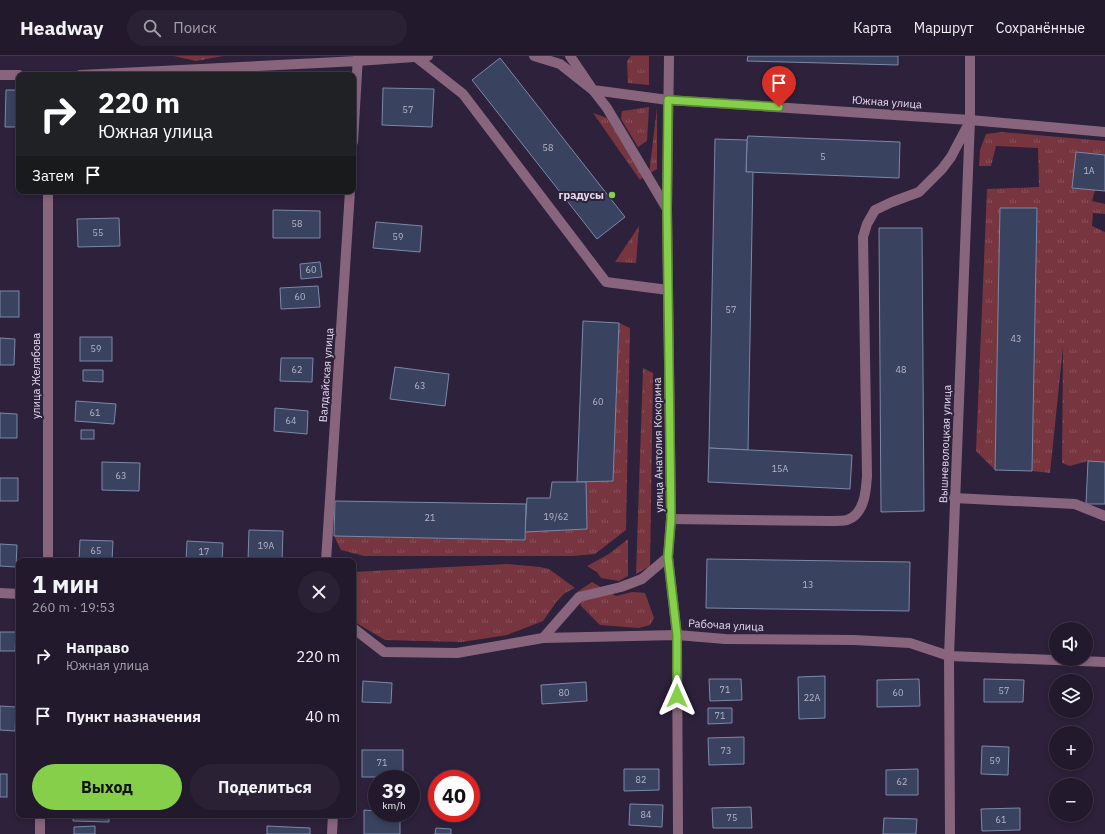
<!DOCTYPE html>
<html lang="ru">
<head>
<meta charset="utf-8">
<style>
  body { margin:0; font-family:"IBM Plex Sans",sans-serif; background:#2a2234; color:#f1f3f6; height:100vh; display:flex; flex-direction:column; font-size:15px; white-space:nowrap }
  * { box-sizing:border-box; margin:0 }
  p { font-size:13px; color:#a2a0a9 }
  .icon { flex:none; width:22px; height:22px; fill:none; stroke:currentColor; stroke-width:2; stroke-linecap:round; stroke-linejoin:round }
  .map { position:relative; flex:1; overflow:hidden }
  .details { position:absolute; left:16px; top:502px; width:340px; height:260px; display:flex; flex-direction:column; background:#22192c; border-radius:8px; box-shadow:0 2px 6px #0003,0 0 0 1px #3f3848 }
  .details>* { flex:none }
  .hud { position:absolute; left:16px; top:16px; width:340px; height:122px; border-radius:8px; box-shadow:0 2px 6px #0003,0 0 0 1px #3f3848; background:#202124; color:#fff; overflow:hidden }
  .fabs { position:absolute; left:1049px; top:566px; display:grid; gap:8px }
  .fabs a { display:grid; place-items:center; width:44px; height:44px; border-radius:50%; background:#22192c; box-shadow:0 2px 6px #0003,0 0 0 1px #3f3848; font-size:20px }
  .speed { position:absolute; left:368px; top:714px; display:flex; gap:8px; font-size:20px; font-weight:700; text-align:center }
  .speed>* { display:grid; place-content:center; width:52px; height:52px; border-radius:50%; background:#22192c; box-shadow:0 2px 6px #0003,0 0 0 1px #3f3848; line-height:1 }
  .speed small { font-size:10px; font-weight:400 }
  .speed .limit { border:6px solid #d22; background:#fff; color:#111 }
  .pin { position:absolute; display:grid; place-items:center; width:34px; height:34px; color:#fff; margin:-41px -17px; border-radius:50% 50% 50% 0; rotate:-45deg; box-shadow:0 0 4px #0007 }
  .pin .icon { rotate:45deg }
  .me { position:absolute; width:44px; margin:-22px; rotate:0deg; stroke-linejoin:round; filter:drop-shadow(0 0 3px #0008) }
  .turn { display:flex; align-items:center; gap:14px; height:84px; padding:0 16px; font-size:18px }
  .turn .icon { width:52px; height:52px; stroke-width:2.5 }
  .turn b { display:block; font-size:28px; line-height:34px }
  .then { display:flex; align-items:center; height:38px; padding:0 16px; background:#0003; gap:8px; font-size:15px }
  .round { display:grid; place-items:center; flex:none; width:42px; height:42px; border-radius:21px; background:#2a2234 }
  .headline { display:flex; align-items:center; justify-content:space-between; height:68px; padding:0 16px }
  h1 { font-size:24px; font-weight:700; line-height:30px }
  .button { display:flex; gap:8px; margin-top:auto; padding:8px 16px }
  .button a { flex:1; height:46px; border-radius:24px; background:#86cf4b; color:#111; font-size:16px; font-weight:700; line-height:46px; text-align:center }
  .button a+a { background:#2a2234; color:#f1f3f6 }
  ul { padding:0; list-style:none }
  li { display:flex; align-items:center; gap:12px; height:60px; padding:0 16px }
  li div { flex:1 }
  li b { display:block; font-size:15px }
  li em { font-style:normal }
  header { display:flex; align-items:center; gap:24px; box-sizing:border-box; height:56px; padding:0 20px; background:#22192c; border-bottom:1px solid #3f3848 }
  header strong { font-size:19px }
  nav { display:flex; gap:22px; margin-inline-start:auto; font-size:14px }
  .search { width:280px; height:36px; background:#2a2234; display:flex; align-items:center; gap:10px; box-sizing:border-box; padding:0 14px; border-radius:22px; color:#a2a0a9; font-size:15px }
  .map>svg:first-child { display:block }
  .grass { fill:url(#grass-tufts) }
  .forest { fill:url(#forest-firs) }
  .building { fill:#39425f; stroke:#7d88a8 }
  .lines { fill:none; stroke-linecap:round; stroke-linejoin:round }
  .minor { stroke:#88657d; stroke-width:10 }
  .route-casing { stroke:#578731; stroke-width:10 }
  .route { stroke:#86cf4b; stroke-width:7 }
  .poi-dot { fill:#86cf4b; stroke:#2d213b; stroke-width:1.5 }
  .labels { text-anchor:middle; stroke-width:4; stroke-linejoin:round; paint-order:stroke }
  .number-label { font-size:9px; fill:#b9b6ca }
  .street-label { font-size:11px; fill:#e4dcee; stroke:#2d213b }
  .poi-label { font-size:11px; font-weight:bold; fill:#e4dcee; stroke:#2d213b; text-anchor:end }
</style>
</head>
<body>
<header>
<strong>Headway</strong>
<div class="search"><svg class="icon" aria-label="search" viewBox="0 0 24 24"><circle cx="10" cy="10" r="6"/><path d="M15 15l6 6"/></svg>Поиск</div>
<nav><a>Карта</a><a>Маршрут</a><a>Сохранённые</a></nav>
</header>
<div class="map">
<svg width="1105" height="778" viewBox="0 0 1105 778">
  <defs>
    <pattern id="grass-tufts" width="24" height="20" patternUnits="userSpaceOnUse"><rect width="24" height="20" fill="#77363f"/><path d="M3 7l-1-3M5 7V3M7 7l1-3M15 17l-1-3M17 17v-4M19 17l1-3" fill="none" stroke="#8a525b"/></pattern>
    <pattern id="forest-firs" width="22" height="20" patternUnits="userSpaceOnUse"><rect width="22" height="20" fill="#77363f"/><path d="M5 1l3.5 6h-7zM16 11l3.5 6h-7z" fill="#8a525b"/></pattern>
  </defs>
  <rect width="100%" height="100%" fill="#2d213b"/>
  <g class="grass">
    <polygon points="631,0 649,0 649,29 628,27 627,5"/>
    <polygon points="649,51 647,85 638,91 621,63 622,55"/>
    <polygon points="657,52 657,113 649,118"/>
    <polygon points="593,57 607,62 643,121 640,124"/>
    <polygon points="1002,76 1105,85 1105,99 1076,96 1072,132 1095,134 1092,145 1105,148 1105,158 1093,157 1092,170 1105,176 1105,406 1088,405 1070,410 1062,407 1063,291 1050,417 1032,415 1037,152 1000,152 995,414 976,395 987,133 1039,131 1038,92 996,90 991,110 979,110 980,94 986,78"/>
    <polygon points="639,170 636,207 615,206"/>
    <polygon points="619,267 630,272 626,474 595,498 573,500 364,500 341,494 334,480 525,484 525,476 586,473 586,426 613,425"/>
    <polygon points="643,312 653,317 650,510 636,518"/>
    <polygon points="628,483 628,520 619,525 601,522 597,516 587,510 609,498"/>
    <polygon points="507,508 540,511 549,513 575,532 565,537 557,545 543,565 507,579 462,586 385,584 358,568 353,563 353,516"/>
    <polygon points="592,526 616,540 632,536 645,537 654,562 650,569 639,572 600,569 581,550 577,536"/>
  </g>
  <polygon class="forest" points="174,0 223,0 196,5"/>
  <g class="building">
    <polygon points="748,0 898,0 898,9 747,5"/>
    <polygon points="500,2 625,161 597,183 472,24"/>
    <polygon points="383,32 434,33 432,71 382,69"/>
    <polygon points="6,34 19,34 19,71 5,71"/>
    <polygon points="748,80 900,86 899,122 746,116 747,84"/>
    <polygon points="715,83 747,84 746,116 753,116 748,394 709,392"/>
    <polygon points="1076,96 1105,99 1105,135 1072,132"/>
    <polygon points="157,135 183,135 183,137"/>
    <polygon points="1000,152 1037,152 1032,415 995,414"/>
    <polygon points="273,154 320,155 320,182 273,182"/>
    <polygon points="119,162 120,190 78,191 77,163"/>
    <polygon points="376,166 422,170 420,196 373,192"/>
    <polygon points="879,172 922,172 924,455 881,456"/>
    <polygon points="320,206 322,221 301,223 300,208"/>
    <polygon points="318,230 320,251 281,253 280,232"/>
    <rect x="0" y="235" width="19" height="26"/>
    <polygon points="583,265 619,267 613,425 577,426"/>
    <rect x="80" y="281" width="32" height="24"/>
    <polygon points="0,282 15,283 14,309 0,309"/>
    <polygon points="281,302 313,302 312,326 280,325"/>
    <polygon points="395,311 449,318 445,350 390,343"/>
    <polygon points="83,314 103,314 103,326 83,325"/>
    <polygon points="76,345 116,348 114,368 75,365"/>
    <polygon points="275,352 308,355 307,378 274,375"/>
    <polygon points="0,357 17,358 17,382 0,382"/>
    <rect x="81" y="374" width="13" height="9"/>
    <polygon points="709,392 852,399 850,433 708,426"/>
    <polygon points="1088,405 1105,406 1105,448 1086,448"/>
    <polygon points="102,406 140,407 139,435 102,434"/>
    <rect x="0" y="422" width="18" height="23"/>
    <polygon points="552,426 586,426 587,473 525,476 527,442 550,442"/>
    <polygon points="335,445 526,448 525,484 334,480"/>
    <polygon points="249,474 283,475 282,505 248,505"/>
    <polygon points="80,484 113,485 112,505 79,505"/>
    <polygon points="187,485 223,487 222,505 186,505"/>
    <polygon points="0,488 17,489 16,511 0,510"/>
    <polygon points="707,503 910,506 909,555 706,552"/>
    <polygon points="0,576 16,576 15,595 0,595"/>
    <polygon points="825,620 825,662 799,663 798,621"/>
    <polygon points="709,623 741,623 742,644 710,645"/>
    <polygon points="919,623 920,650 877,651 877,624"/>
    <polygon points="984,623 1024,624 1023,646 984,646"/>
    <polygon points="363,625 392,627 391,647 362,646"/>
    <polygon points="586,626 587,645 542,648 541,629"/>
    <polygon points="0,650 16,651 15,675 0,674"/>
    <polygon points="708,652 732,652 732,667 708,668"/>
    <polygon points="744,681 744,708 709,709 708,682"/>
    <polygon points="982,690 1009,691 1008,719 981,718"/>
    <rect x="362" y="694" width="41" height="27"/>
    <polygon points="624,713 659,713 659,734 624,735"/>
    <polygon points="918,713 918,739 886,739 886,714"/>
    <rect x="0" y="718" width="7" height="23"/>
    <polygon points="630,748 663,749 662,771 629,769"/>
    <polygon points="751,751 752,772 713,772 712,752"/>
    <polygon points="1020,752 1020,774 982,775 981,753"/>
    <polygon points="364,754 377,755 377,757 400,757 400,778 364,778"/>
    <polygon points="73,759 109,759 109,766 73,765"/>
    <polygon points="884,762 917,763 916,778 883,778"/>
    <polygon points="95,770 95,778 74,778 74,771"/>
    <polygon points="267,770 310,772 310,778 267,778"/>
    <polygon points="436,772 451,773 451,778 435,778"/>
  </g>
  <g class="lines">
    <g class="minor">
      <polyline points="534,0 560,8 593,34 607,52 667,153"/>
      <polyline points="570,0 593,34 668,44 970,64 1105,76"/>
      <polyline points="669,0 667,153 671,463 668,501 677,579 678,778"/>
      <polyline points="416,1 463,38 606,226 668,234"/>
      <polyline points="0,19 19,19"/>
      <polyline points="80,19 358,5 428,0"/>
      <polyline points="353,86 358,0"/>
      <polyline points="954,442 1075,448 1105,460"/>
      <path d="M671 463 831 465C836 465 842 465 847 464 865 458 866 434 867 420L863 181 867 168 875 154 892 146 919 136 942 113 951 101 969 67"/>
      <polyline points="48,505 48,135"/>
      <polyline points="326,505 350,135"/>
      <polyline points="0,537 19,538"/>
      <polyline points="353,572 384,596 457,597 543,582 677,579 725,583 854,584 910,587 949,600 1105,606"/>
      <polyline points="543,582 579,541 621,531 642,523 668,501"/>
      <polyline points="40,778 40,759"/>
      <polyline points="332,778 333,759"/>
      <polyline points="950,778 949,600 970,64 970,0"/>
    </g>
  </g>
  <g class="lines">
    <defs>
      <polyline id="route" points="677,640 677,579 668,501 671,463 667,153 668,44 779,51"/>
    </defs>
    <use href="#route" class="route-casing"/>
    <use href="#route" class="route"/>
  </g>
  <circle class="poi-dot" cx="612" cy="139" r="4"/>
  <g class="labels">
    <g class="number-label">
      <text x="408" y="57">57</text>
      <text x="548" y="95">58</text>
      <text x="823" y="104">5</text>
      <text x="1089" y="118">1А</text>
      <text x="297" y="171">58</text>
      <text x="98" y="180">55</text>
      <text x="398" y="184">59</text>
      <text x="311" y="217">60</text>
      <text x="300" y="244">60</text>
      <text x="731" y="257">57</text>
      <text x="1016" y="286">43</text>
      <text x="96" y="296">59</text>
      <text x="297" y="317">62</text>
      <text x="901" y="317">48</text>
      <text x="420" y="333">63</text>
      <text x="598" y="349">60</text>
      <text x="95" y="360">61</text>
      <text x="291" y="368">64</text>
      <text x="780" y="416">15А</text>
      <text x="121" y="423">63</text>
      <text x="556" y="464">19/62</text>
      <text x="430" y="465">21</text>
      <text x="266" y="493">19А</text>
      <text x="96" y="498">65</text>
      <text x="204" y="499">17</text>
      <text x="808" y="532">13</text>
      <text x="725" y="637">71</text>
      <text x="1004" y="638">57</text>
      <text x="564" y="640">80</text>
      <text x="898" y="640">60</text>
      <text x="812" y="645">22А</text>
      <text x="720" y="663">71</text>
      <text x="726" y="698">73</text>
      <text x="995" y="708">59</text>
      <text x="382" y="710">71</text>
      <text x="641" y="727">82</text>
      <text x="902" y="729">62</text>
      <text x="646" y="762">84</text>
      <text x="732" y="765">75</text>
      <text x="1001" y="767">61</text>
    </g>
    <g class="street-label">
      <text transform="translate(887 46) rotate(4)" y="4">Южная улица</text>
      <text transform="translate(326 319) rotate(-86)" y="4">Валдайская улица</text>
      <text transform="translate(36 320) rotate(-90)" y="4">улица Желябова</text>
      <text transform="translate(945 388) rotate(-88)" y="4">Вышневолоцкая улица</text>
      <text transform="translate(658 389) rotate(-91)" y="4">улица Анатолия Кокорина</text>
      <text transform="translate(726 569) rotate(3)" y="4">Рабочая улица</text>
    </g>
    <g class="poi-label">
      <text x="604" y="143">градусы</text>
    </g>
  </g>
</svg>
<div class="fabs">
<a><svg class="icon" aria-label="sound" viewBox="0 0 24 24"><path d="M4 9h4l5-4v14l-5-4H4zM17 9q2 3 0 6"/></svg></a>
<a><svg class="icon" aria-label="layers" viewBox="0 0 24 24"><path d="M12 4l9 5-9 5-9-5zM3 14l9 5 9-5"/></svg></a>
<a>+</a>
<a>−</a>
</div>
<div class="speed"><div>39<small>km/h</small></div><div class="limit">40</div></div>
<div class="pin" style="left:779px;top:51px;background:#d93025"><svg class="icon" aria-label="arrive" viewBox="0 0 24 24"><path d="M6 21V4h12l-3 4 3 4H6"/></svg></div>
<svg class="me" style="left:677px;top:640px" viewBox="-20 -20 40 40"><path d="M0-17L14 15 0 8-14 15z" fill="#86cf4b" stroke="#fff" stroke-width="4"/></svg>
<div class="hud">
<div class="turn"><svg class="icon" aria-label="right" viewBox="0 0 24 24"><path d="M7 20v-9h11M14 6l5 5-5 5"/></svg><div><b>220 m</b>Южная улица</div></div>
<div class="then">Затем<svg class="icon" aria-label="arrive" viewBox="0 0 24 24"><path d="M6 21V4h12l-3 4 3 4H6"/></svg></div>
</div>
<section class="details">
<div class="headline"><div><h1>1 мин</h1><p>260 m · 19:53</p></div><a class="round"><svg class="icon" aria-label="close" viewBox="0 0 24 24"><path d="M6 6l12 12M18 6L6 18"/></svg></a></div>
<ul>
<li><svg class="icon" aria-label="right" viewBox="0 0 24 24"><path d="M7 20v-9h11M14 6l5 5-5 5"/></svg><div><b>Направо</b><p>Южная улица</p></div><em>220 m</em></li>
<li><svg class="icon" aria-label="arrive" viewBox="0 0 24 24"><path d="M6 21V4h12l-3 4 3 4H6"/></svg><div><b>Пункт назначения</b></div><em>40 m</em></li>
</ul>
<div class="button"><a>Выход</a><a>Поделиться</a></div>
</section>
</div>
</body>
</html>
